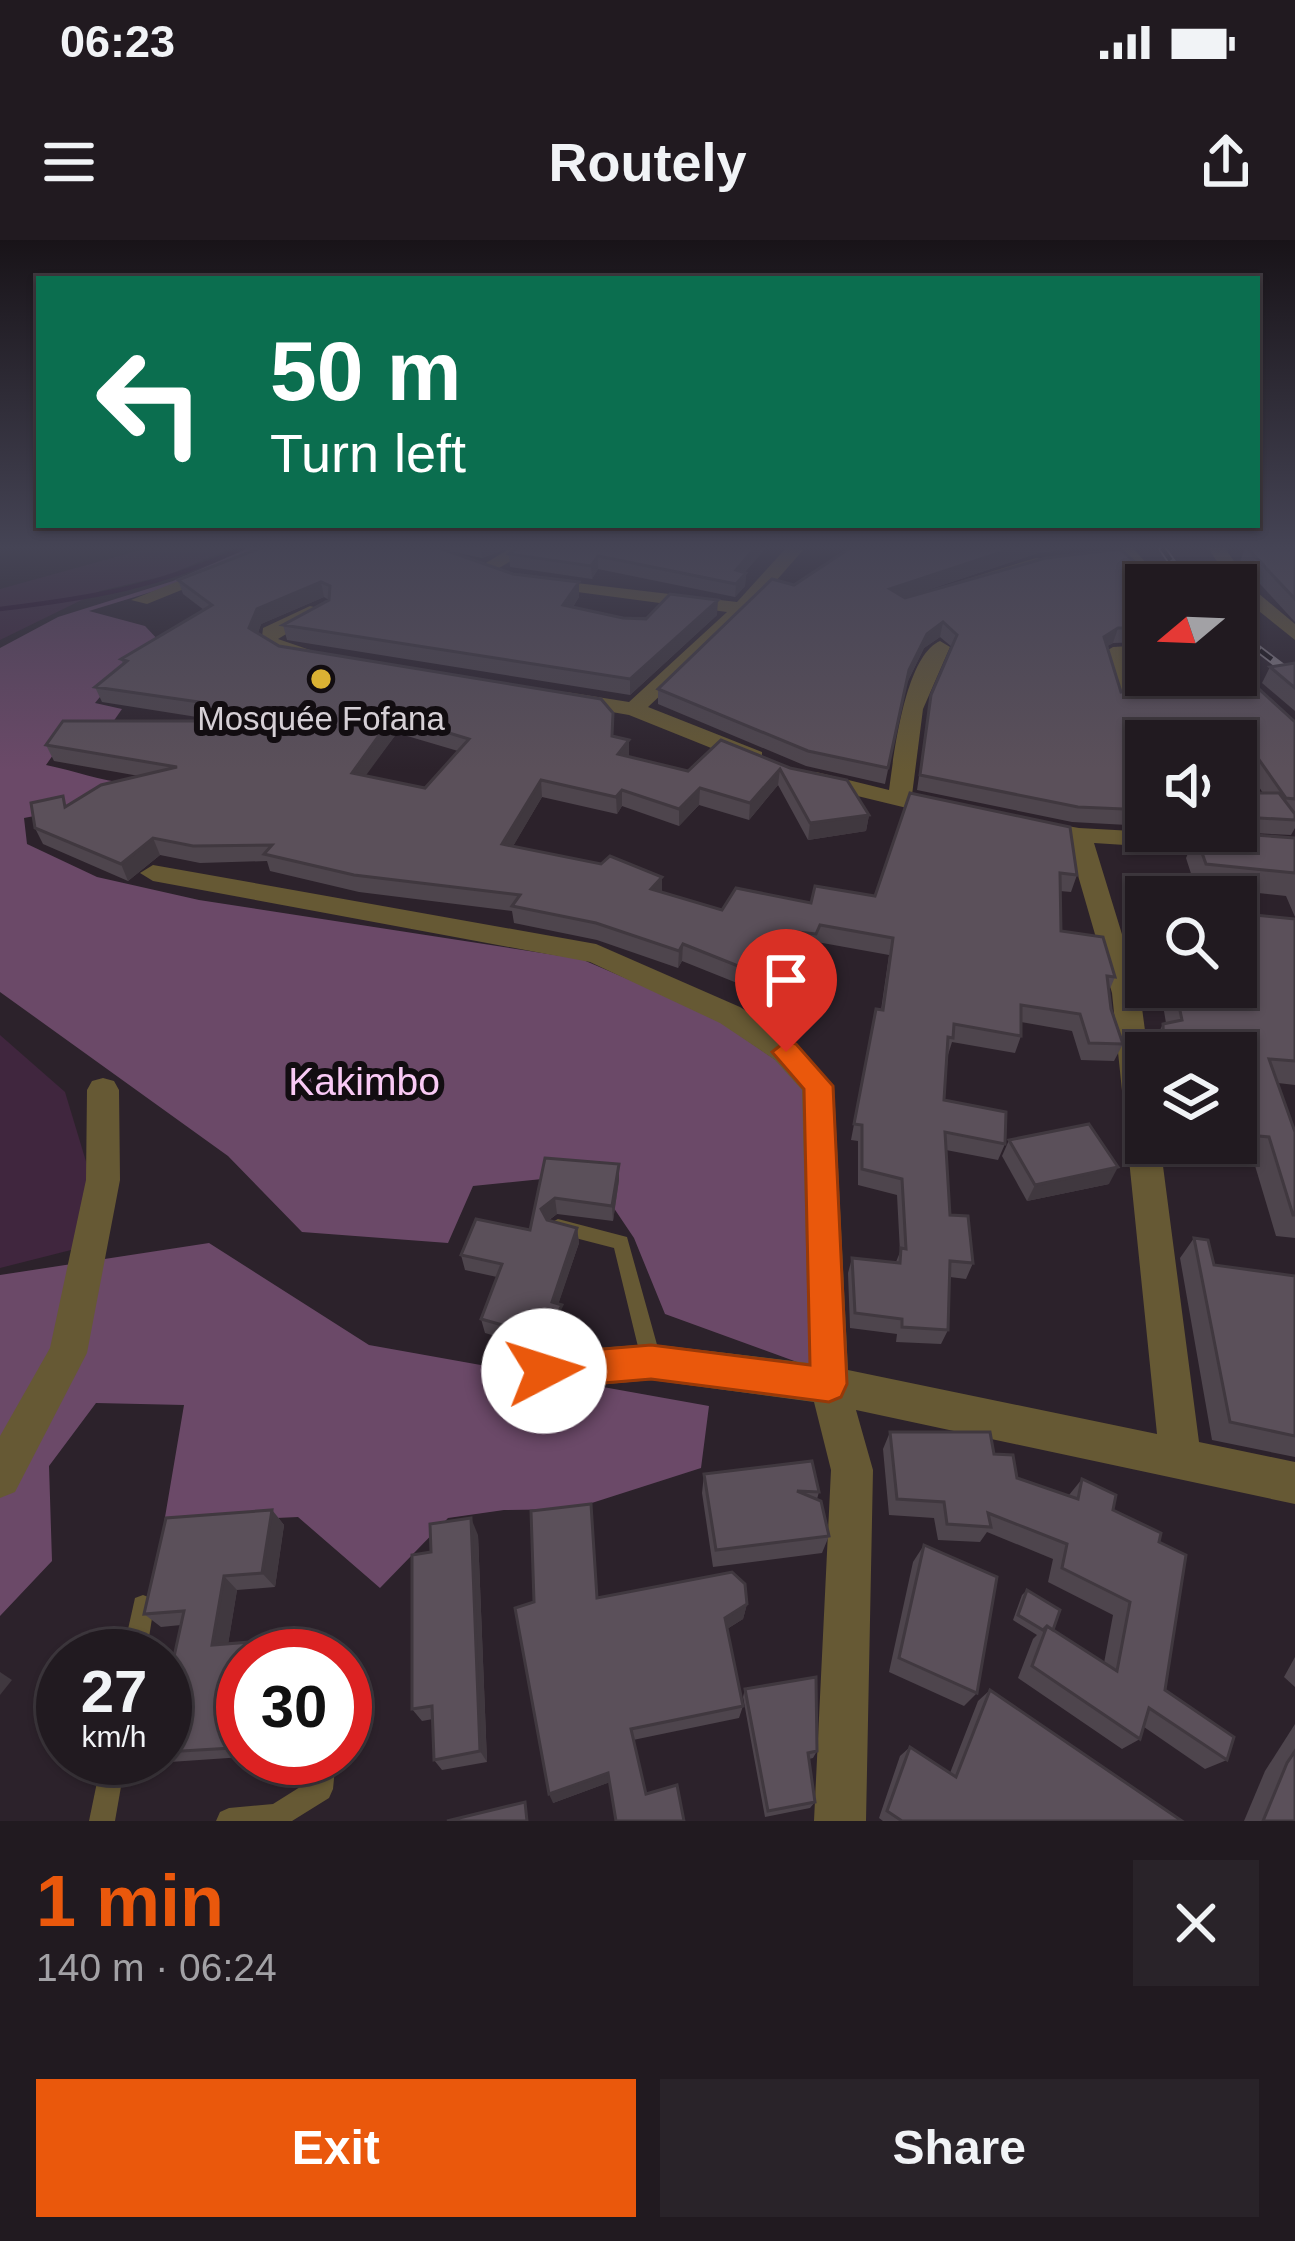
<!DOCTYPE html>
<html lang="en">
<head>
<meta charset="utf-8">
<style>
  body { margin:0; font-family:Arial,sans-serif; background:#292329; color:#f1f3f6; height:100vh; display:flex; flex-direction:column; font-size:45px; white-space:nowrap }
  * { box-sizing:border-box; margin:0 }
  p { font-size:39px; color:#a2a1a5 }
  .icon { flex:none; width:66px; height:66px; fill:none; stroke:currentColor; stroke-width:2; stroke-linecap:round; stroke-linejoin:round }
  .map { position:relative; height:1581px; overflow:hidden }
  .sheet { display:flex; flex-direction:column; background:#211a20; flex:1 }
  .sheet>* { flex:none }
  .top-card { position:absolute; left:36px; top:36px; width:1224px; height:252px; border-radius:0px; box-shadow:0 3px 9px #0004,0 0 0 3px #3e383e; background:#0b6e4f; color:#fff; overflow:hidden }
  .needle { width:78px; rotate:251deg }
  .tools { position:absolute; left:1125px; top:324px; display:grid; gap:24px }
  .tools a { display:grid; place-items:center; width:132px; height:132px; border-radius:0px; background:#211a20; box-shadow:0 3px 9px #0004,0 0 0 3px #3e383e; font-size:60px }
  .speed { position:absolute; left:36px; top:1389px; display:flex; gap:24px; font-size:60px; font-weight:700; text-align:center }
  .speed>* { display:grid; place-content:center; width:156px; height:156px; border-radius:50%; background:#211a20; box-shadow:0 3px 9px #0004,0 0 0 3px #3e383e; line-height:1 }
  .speed small { font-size:30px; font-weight:400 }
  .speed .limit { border:18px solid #d22; background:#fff; color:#111 }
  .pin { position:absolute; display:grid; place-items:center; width:102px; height:102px; color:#fff; margin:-123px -51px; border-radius:50% 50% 50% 0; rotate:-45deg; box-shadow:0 0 12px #0007 }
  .pin .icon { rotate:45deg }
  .me { position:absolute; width:132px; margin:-66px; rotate:85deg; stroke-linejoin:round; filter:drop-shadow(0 0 9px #0008) }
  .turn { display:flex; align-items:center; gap:42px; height:252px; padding:0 36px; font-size:54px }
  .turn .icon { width:156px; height:156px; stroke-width:2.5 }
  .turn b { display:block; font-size:84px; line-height:102px }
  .round { display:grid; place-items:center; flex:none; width:126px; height:126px; border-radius:0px; background:#292329 }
  .headline { display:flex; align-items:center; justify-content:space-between; height:204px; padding:0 36px }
  h1 { font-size:72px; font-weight:700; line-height:90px; color:#ea580c }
  .action { display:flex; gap:24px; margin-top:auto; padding:24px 36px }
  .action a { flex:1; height:138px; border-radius:0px; background:#ea580c; color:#fff; font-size:48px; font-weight:700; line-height:138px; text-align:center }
  .action a+a { background:#292329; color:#f1f3f6 }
  .status { display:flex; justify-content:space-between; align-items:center; height:84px; padding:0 60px; background:#211a20; direction:ltr }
  .status svg { height:33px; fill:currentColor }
  header { display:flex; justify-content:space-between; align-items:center; height:156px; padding:0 36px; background:#211a20; font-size:54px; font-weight:700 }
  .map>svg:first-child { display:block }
  .green { fill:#40263e }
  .forest { fill:#6b4968 }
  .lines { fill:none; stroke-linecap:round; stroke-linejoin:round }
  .stream { stroke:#270926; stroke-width:4.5 }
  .lane { fill:#665934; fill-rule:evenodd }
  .street { fill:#665934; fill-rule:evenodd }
  .rail-casing { stroke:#857d85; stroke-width:8 }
  .rail { stroke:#120d11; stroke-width:4.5; stroke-dasharray:15; stroke-linecap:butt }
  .wall { fill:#4e454d; fill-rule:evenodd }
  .shaded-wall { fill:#40383f }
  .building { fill:#5b505a; stroke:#40383f; stroke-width:3; fill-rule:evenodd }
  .route { fill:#ea580c; stroke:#983908; stroke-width:3 }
  .poi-dot { fill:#dbb233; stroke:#120d11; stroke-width:4.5 }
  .labels { text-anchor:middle; stroke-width:12; stroke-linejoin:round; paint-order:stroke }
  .far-poi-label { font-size:33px; fill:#d6d0d6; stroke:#120d11 }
  .park-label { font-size:39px; fill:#f9caf5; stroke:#120d11 }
</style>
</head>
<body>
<div class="status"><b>06:23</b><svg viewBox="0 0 49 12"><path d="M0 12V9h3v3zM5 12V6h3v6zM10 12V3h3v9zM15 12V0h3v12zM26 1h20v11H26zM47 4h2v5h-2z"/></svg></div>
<header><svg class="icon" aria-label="menu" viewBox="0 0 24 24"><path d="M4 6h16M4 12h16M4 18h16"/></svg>Routely<svg class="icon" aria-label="share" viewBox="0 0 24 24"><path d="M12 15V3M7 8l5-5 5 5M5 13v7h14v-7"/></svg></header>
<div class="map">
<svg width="1295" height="1581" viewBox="0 0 1295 1581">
  <rect width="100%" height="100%" fill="#2c222b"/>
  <g class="green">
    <polygon points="148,308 232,308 168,335 100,351 0,400 0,349"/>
    <polygon points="0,795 65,852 91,938 75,1009 0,1028"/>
  </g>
  <g class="forest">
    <path d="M249 308H267L223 330 89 371 145 386 162 404 122 430 95 463 122 469 106 492H69L46 525C76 531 99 541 129 543L128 558 24 578 27 604 97 637 199 660 581 719 709 774 806 841 819 1130 665 1074 634 998 591 934 473 946 448 1003 302 992 228 916 0 752V408L58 377 173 341Z"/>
    <polygon points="209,1003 369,1105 709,1166 701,1228 573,1269 504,1270 448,1278 380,1348 298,1277 164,1283 184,1165 96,1163 49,1226 52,1321 0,1376 0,1035"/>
  </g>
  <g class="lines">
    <path class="stream" d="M0 369C91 358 159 347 242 308"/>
    <g class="lane">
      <polygon points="558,979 627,997 661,1119 658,1125 651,1128 644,1125 641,1119 614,1008 552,992 549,987 552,982"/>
      <polygon points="143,1355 151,1358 154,1366 146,1416 122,1416 135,1358"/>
      <polygon points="102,1518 126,1518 115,1581 89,1581"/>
      <polygon points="312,1518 336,1518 333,1549 329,1558 292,1581 216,1581 220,1572 229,1568 273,1564 308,1542"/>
    </g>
    <g class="street">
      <polygon points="261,308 285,308 147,364 131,360"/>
      <polygon points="511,308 533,308 489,334 474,330"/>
      <polygon points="786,308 803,310 749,372 648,467 762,512 762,522 746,522 629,475 566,464 555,458 566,452 629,462 727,372 540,347 534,346 534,338 737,362"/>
      <polygon points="1115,308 1133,308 1165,345 1146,345"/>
      <polygon points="1208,308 1225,308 1252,348 1295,384 1295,400 1240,356"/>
      <polygon points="1036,318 1042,319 1042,327 901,368 892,362"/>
      <polygon points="310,366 326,370 278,399 313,411 313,419 261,406 263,388"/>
      <path d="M940 401 950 407 923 469 912 555 953 565V575L944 577 808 544V534L816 532 889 550C894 514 905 416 940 401Z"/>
      <polygon points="1146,405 1146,417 1124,418 1136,459 1118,463 1103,413 1113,407"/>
      <polygon points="1033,580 1079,588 1295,600 1295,616 1094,603 1140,753 1148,813 1146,903 1160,903 1199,1202 1295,1222 1295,1264 856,1170 873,1230 866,1581 814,1581 831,1230 814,1162 651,1140 544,1150 530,1144 524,1131 530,1118 544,1112 651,1104 809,1123 802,850 775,820 720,783 590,722 153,641 140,633 153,625 596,704 740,767 797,804 834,846 848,1130 1157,1194 1112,753 1068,601 1024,592 1024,582"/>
      <polygon points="103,838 114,841 119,850 120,940 87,1113 15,1252 0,1258 0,1196 50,1108 86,940 87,850 92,841"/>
    </g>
    <defs>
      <g id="rail">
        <polyline points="1162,308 1188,345"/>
        <polyline points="1236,392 1295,437"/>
      </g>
    </defs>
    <use href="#rail" class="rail-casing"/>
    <use href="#rail" class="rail"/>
  </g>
  <g class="wall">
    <path d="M260 308H508L482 318 444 310 579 357 573 367 623 378 717 375 630 455 287 400 283 385 329 360 324 357 261 384 258 393 279 406 629 500V516L688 531 721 500 869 575 866 591 808 600 778 545 749 580 699 565 679 586 622 566 617 574 542 557 513 606 662 637V652L722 670 875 656 910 553 1077 635 1071 652 1060 651 1061 691 1115 737 1109 751 1111 769 1123 804 1114 821 1081 820 1072 791 1021 782V796L1015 813 952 802 948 815 944 860 1005 904 998 920 946 910 950 975 973 1023 966 1039 950 1037 948 1090 941 1104 896 1102 897 1094 850 1088 848 1033 852 1018 896 1022 900 1012 897 955 858 945V901L851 900 876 769 881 770 889 715 817 702 813 711 787 708 747 747 682 721 678 728 597 700 514 683 512 671 359 652 270 631 267 621 200 623 160 615 128 641 43 604 35 588 68 565 139 536 54 521 46 505 197 481V477L102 462 95 447 123 424 121 419 204 370 183 354 178 340ZM397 493 458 511 425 548 365 535Z"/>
    <polygon points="518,308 766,308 745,332 746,333 745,346 735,357 598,329 592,339 510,327 509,314"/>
    <polygon points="850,308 1073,308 1038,313 904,358 1144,330 1142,336 1146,345 1146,402 1113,403 1107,406 1121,452 1137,449 1130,422 1135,408 1295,482 1295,588 1291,595 1233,592 1236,591 1236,553 1263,553 1236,513 1236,501 1146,501 1146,586 1072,582 917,550 931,455 952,407 940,397 924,408 906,445 885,544 806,526 658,464 658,449 794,345"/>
    <polygon points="1245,308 1295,309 1295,382 1240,322"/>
    <polygon points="1295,423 1295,471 1262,443 1270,427"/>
    <polygon points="1255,595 1295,598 1295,677 1286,656 1195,646 1186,618 1196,596 1251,601"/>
    <polygon points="1134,647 1146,657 1146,728 1137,727 1124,670"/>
    <polygon points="1295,679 1295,845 1278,843 1295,892 1295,998 1276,996 1253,919 1168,910 1165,903 1236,903 1236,813 1152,813 1152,806 1163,784 1166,783 1160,747 1236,747"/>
    <polygon points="1009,900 1109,944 1027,961 1002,916"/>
    <polygon points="545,918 619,924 619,940 613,981 557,974 548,981 577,988 579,1003 558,1064 563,1075 578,1079 580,1093 575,1105 540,1109 485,1093 481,1079 497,1037 465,1030 461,1015 530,990"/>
    <polygon points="1194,998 1214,1025 1295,1036 1295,1217 1212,1200 1180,1018"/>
    <polygon points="890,1192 994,1214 1017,1238 1069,1255 1082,1239 1113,1270 1159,1302 1165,1450 1227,1520 1205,1529 1144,1487 1140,1499 1122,1509 1018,1438 1033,1399 1037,1395 1013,1380 1022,1355 1027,1350 1053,1390 1104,1423 1113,1375 1048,1342 1053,1319 987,1292 980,1302 938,1300 934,1278 889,1275 883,1209"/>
    <polygon points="704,1234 819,1252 817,1259 829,1296 822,1313 713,1327 702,1253"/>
    <polygon points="272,1270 284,1285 275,1347 237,1350 228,1404 251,1402 264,1414 243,1416 243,1517 170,1522 162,1518 165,1518 165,1458 181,1385 161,1387 144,1374"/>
    <polygon points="478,1295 487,1522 442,1530 434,1520 433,1479 422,1481 412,1469 431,1312"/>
    <polygon points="924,1305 977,1453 964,1466 889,1432 913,1322"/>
    <polygon points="598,1358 747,1364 743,1379 727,1389 743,1466 739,1478 633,1500 646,1554 684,1581 610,1542 553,1563"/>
    <polygon points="1295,1417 1295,1447 1284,1437"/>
    <polygon points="745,1449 817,1511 813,1518 809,1519 815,1562 810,1568 765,1577 743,1457"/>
    <polygon points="990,1450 1182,1581 883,1581 879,1578 900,1516 910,1507 950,1533 978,1461"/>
    <polygon points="1295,1484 1295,1581 1244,1581 1265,1531"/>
  </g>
  <g class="shaded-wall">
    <polygon points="481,308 508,308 482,318"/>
    <polygon points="755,308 766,308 735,343 736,330"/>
    <polygon points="1014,308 1073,308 1038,313 888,363 890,349"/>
    <polygon points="598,316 598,329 592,339 591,326"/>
    <polygon points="746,333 745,346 735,357 736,344"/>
    <polygon points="321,342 324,357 261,384 254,404 249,388 257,369"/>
    <polygon points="579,342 579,357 564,380 563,365"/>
    <polygon points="718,360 717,375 630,455 630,439"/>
    <polygon points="943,382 940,397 924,408 906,445 885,544 909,430 927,394"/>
    <polygon points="1118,388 1113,403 1099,411 1104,397"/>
    <polygon points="393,476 397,493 356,549 352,533"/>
    <polygon points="629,500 629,516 618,514"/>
    <polygon points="780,529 778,545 749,580 750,563"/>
    <polygon points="541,540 542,557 505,620 502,604"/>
    <polygon points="700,548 699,565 679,586 679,569"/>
    <polygon points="622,550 622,566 617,574 616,557"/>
    <polygon points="869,575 866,591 808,600 810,583"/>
    <polygon points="153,598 160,615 128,641 121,624"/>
    <polygon points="662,637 662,654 651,649"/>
    <polygon points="789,691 787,708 747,747 748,730"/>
    <polygon points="683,704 682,721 678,728 679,711"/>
    <polygon points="619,924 619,940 613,981 612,966"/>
    <polygon points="1118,927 1109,944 1027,961 1035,945"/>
    <polygon points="555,958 557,974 543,984 541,969"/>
    <polygon points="577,988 579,1003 554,1077 552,1062"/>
    <polygon points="578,1079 580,1093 575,1105 573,1091"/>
    <polygon points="272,1270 284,1285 275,1347 262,1333"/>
    <polygon points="471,1278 478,1295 487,1522 480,1511"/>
    <polygon points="224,1336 237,1350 226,1417 212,1405"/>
    <polygon points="747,1364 743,1379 722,1392 725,1378"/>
    <polygon points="251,1402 264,1414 264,1416 248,1416"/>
    <polygon points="0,1432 12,1440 0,1455"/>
    <polygon points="243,1445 243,1515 232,1508"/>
    <polygon points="608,1533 610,1542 553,1563 549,1554"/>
  </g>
  <g class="building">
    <path d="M260 308H439L513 334 579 342 563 365 623 378 646 379 670 354 718 360 630 439 283 385 329 360 330 346 321 342 257 369 249 388 279 406 601 459 613 473 612 496 629 500 618 514 688 531 721 500 790 528 847 540 869 575 810 583 780 529 750 563 700 548 679 569 622 550 616 557 541 540 502 604 601 624 610 616 662 637 651 649 722 670 736 648 811 663 815 646 875 656 910 553 1070 587 1077 635 1060 633 1061 691 1103 697 1115 737 1107 736 1111 769 1123 804 1089 803 1080 774 1021 765V796L954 784 953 798 948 797 944 860 1006 872 1005 904 945 892 950 975 968 976 973 1023 950 1021 948 1090 902 1087V1079L855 1073 852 1018 900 1023 901 1008 906 1009 902 939 862 929V885L854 884 876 769 883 770 893 698 820 685 816 694 789 691 748 730 683 704 679 711 596 683 512 666 520 655 354 635 264 614 272 605 193 606 153 598 121 624 35 588 31 563 63 556 65 567 101 545 177 527 46 505 63 481H197L199 462 95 447 127 421 121 419 212 365 178 340ZM393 476 469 499 425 548 352 533Z"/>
    <polygon points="518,308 755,308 736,330 746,333 736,344 598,316 591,326 509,314"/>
    <polygon points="850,308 1014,308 890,349 905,358 1046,318 1120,309 1144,330 1135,331 1152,345 1146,345 1146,388 1118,388 1104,397 1121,452 1145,447 1135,408 1146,407 1146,435 1236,435 1236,428 1295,482 1295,559 1286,558 1236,487 1183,486 1193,501 1146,501 1146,570 1078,567 920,535 931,455 957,395 943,382 927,394 909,430 888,528 808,511 658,449 772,339 794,345"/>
    <polygon points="1247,308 1295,309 1295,359"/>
    <polygon points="1295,423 1295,448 1270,427"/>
    <polygon points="1236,553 1279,553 1295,574 1295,580 1241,577 1236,565"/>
    <polygon points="1255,595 1295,598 1295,633 1206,624 1196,596 1257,602"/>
    <polygon points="1134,647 1198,654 1198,657 1146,657 1146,699"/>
    <polygon points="1236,673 1295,679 1295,821 1269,819 1295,892 1295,975 1293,975 1269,897 1236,894 1236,813 1164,813 1163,784 1182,780 1175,747 1236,747"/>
    <polygon points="1089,884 1118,927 1035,945 1009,900"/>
    <polygon points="545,918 619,924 612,966 555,958 541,969 547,980 577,988 552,1062 562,1065 558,1073 578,1079 573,1091 538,1095 481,1079 502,1024 461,1015 476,979 530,990"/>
    <polygon points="1194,998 1208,1000 1214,1025 1295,1036 1295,1196 1230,1182"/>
    <polygon points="890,1192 990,1192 994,1214 1013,1215 1017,1238 1078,1259 1082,1239 1116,1255 1113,1270 1161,1293 1159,1302 1186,1315 1165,1450 1234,1497 1227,1520 1149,1468 1140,1499 1032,1426 1047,1386 1117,1431 1130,1362 1062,1328 1067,1304 988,1273 991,1287 947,1284 944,1262 897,1259"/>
    <polygon points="812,1221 819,1252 797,1251 821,1261 829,1296 716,1310 704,1234"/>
    <polygon points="591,1264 597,1358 732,1332 745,1344 747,1364 725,1378 743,1466 631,1489 646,1554 677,1545 684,1581 616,1581 608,1533 549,1554 515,1368 534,1362 531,1271"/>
    <polygon points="272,1270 262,1333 224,1336 212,1405 251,1402 248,1416 243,1416 243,1445 232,1508 165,1512 165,1458 184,1371 144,1374 166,1278"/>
    <polygon points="471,1278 480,1511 434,1520 432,1466 412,1469 412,1315 431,1312 430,1284"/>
    <polygon points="924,1305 997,1337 977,1453 899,1418"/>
    <polygon points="1027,1350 1060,1370 1053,1390 1047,1386 1043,1390 1018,1375"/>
    <polygon points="816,1437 817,1511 808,1513 815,1562 768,1571 745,1449"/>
    <polygon points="990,1450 1182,1581 902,1581 887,1571 910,1507 956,1537"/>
    <polygon points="1295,1511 1295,1581 1263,1581 1287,1523"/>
    <polygon points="525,1562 527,1581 447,1581"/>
  </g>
  <linearGradient id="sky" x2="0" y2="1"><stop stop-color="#181318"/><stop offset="0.58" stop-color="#454455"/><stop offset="1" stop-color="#454455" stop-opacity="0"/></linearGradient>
  <rect width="1295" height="530" fill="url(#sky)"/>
  <polygon class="route" points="786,801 796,804 833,846 847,1144 841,1157 829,1162 651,1139 544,1148 532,1143 526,1131 532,1119 544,1114 651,1105 810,1125 804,849 772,812"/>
  <circle class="poi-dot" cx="321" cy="439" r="12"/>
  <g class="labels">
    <g class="far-poi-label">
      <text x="321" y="490">Mosquée Fofana</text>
    </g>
    <g class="park-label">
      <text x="364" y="855">Kakimbo</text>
    </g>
  </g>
</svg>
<div class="tools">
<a><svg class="needle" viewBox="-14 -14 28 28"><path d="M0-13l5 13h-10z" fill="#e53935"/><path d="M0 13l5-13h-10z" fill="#a2a1a5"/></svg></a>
<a><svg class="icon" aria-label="sound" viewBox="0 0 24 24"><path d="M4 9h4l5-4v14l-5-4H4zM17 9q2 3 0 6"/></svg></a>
<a><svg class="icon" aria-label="search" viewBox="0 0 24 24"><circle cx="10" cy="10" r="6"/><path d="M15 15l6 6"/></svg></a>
<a><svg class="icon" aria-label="layers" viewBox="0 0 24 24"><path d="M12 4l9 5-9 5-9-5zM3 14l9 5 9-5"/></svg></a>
</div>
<div class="speed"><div>27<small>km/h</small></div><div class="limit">30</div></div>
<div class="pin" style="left:786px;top:812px;background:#d93025"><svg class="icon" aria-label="arrive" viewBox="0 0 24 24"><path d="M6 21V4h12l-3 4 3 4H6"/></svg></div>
<svg class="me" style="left:544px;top:1131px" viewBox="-20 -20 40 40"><circle r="19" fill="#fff"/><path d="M0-13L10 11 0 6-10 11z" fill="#ea580c"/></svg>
<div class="top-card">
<div class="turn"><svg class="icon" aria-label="left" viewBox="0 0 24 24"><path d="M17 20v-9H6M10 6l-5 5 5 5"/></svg><div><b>50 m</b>Turn left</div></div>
</div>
</div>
<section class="sheet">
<div class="headline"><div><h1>1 min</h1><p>140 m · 06:24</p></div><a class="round"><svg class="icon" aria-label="close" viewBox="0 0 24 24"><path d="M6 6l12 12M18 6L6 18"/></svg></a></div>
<div class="action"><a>Exit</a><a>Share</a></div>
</section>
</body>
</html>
